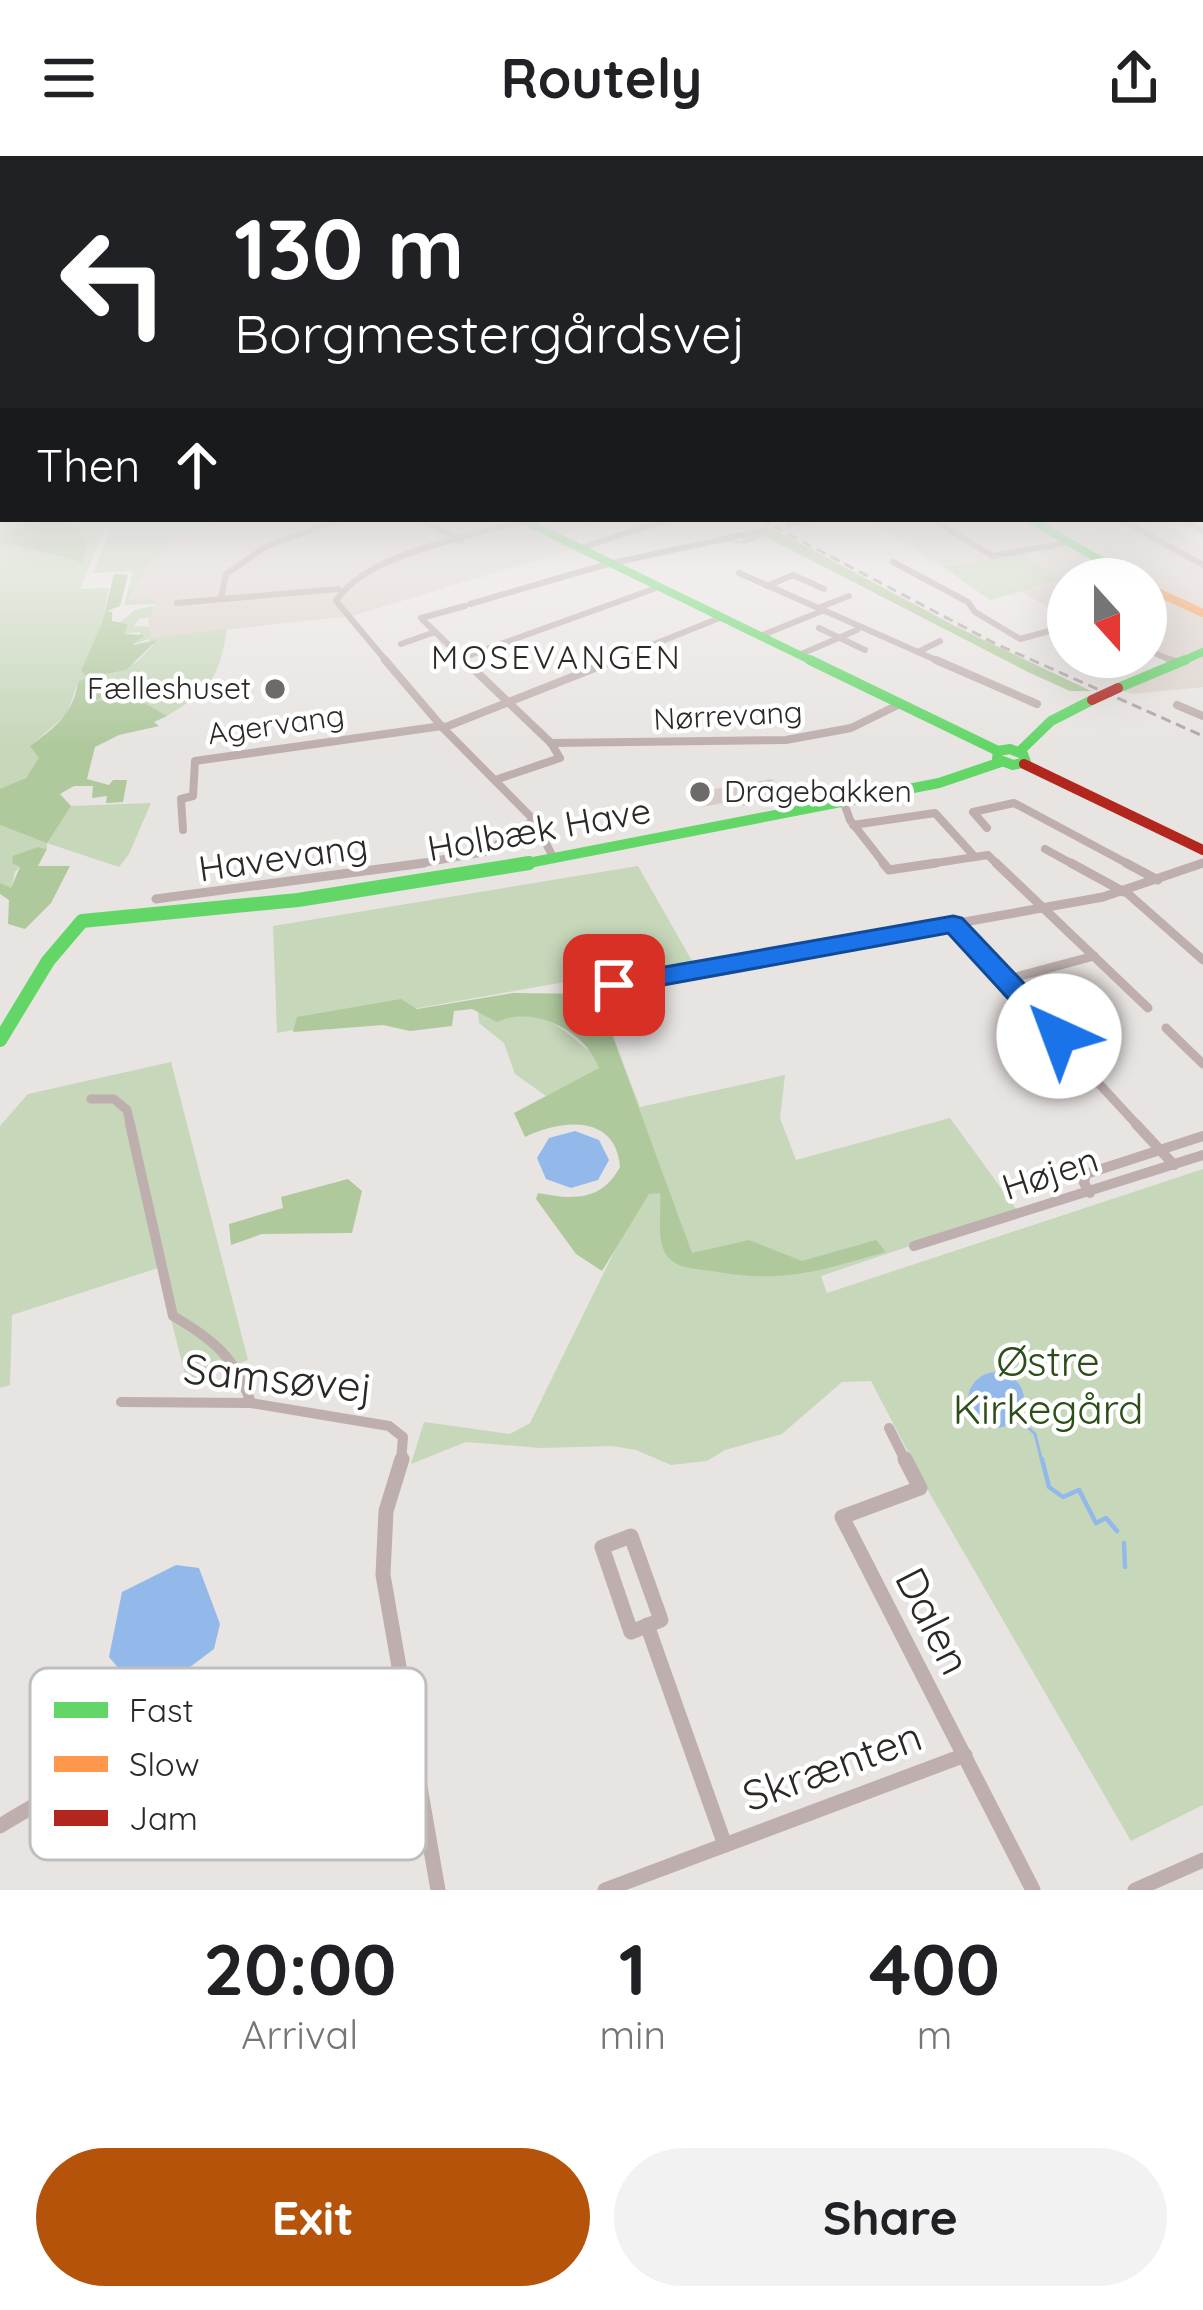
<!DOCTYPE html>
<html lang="en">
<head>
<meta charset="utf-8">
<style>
  body { margin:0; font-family:Quicksand,sans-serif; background:#f2f2f2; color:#202124; height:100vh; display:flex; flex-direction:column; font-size:45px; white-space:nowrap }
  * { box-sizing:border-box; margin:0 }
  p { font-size:39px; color:#757577 }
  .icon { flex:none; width:66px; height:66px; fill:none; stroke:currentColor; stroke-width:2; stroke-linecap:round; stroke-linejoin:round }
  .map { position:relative; height:1734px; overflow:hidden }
  .sheet { display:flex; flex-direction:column; background:#fff; flex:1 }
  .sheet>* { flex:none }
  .banner { position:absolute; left:0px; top:0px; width:1203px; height:366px; box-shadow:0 12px 48px #0002; background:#202124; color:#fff; overflow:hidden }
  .needle { width:78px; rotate:159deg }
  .controls { position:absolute; left:1047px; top:402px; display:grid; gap:24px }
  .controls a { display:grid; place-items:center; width:120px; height:120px; border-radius:50%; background:#fff; box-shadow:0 12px 48px #0002; font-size:60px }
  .pin { position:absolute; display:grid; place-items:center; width:102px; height:102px; color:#fff; margin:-51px; border-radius:24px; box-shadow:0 6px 18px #0006 }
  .me { position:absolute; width:132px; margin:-66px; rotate:317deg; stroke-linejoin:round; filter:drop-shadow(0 0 9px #0008) }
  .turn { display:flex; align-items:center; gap:42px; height:252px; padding:0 36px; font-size:54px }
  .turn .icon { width:156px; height:156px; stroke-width:2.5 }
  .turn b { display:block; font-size:84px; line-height:102px }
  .then { display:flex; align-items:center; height:114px; padding:0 36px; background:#0003; gap:24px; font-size:45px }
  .eta { display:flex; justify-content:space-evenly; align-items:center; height:204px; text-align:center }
  .eta b { font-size:72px; font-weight:700; line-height:84px }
  .primary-button { display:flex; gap:24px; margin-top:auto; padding:24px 36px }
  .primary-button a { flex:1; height:138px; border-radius:72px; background:#b45309; color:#fff; font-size:48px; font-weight:700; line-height:138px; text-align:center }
  .primary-button a+a { background:#f2f2f2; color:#202124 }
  header { display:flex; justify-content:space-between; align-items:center; height:156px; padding:0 36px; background:#fff; font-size:54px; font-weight:700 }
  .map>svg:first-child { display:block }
  .built { fill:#ded4ce }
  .green { fill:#c6d7ba }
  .forest { fill:#afc99d }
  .water { fill:#92b9ea }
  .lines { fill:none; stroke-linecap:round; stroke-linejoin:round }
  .stream-far1 { stroke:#92b9ea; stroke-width:3 }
  .stream { stroke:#92b9ea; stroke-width:4.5 }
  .building { fill:#d8ccc8 }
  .street-far4 { stroke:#beafae; stroke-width:6 }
  .street-far3 { stroke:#beafae; stroke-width:8 }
  .street-far2 { stroke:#beafae; stroke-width:9 }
  .street-far1 { stroke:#beafae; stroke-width:10 }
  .street { stroke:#beafae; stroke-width:15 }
  .fast-far2 { stroke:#63d668; stroke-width:8 }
  .fast-far1 { stroke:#63d668; stroke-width:10 }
  .fast { stroke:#63d668; stroke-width:14 }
  .slow { stroke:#ff974d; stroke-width:8 }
  .jam { stroke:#b3261e; stroke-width:10 }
  .rail { stroke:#aea5a4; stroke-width:3; stroke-dasharray:10 6; stroke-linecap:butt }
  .jam-bridge { stroke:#b3261e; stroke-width:10 }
  .route { fill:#1a73e8; stroke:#114b97; stroke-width:3 }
  .poi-dot { fill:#6d6a68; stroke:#fff; stroke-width:4.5 }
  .labels { text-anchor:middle; stroke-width:9; stroke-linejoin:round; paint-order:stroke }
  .far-poi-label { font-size:30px; fill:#2b2826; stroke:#fff; text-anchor:end }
  .far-street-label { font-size:30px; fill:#2b2826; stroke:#fff }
  .far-neighbourhood-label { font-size:33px; letter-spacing:3px; fill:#302a26; stroke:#fff }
  .street-label { font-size:36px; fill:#2b2826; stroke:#fff }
  .near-park-label { font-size:42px; fill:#2d4e18; stroke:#fff }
  .near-street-label { font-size:42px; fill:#2b2826; stroke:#fff }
  .key { fill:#fff; stroke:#bfbebe; stroke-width:3 }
  .key-label { font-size:33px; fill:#2b2826 }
</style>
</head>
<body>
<header><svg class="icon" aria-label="menu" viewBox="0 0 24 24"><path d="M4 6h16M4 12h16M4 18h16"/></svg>Routely<svg class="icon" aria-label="share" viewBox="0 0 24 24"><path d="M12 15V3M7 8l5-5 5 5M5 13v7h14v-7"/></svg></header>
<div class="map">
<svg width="1203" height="1734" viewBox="0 0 1203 1734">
  <rect width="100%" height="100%" fill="#e8e4e2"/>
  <g class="built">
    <polygon points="221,363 611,363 563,378 573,393 352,460 149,482 148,455 154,453 155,444 129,445 150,406 182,374 207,374"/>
    <polygon points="869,363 1157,363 1203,389 1203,531 1132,538 1111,531 1168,506 1146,495 1146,423 1068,423 1068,463 1022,436 1062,425 1021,398 943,411"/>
  </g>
  <g class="green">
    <path d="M41 363H108L80 433 109 432 102 467 81 514 87 521 137 506 153 489 149 483 131 489 141 482 140 476 122 478 128 468 120 466 135 454 154 450 150 461 139 463 134 470 149 471 150 482 227 473C219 523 210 534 167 560L152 556 136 540 85 548 123 534 107 527 78 526 67 558 30 590 40 602C28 620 22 630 0 633V391L10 387 82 407 63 366Z"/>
    <polygon points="114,363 221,363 207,374 182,374 150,406 129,444 155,443 155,448 124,449 133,415 93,417"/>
    <polygon points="1021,398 1064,424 990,444 943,411"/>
    <polygon points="151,647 129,698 119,711 47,687 47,693 38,691 15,716 11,733 0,727 0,669 46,686 71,650"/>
    <path d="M638 710 700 819 597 838 640 951 785 919 780 962 796 1004 950 962 1017 1054 821 1120 827 1137 1203 1013V1649L1131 1685 930 1338 871 1225 842 1226 782 1278 725 1294 707 1305 671 1309 636 1294 612 1290 541 1292 466 1286 411 1308 424 1266 510 1278 530 1267 642 1039 597 914 546 940 515 918 504 887 479 867 478 855 497 865C538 847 558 870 589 895L565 826 277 877 273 770Z"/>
    <polygon points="171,906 248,1204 187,1226 158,1112 12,1159 10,1229 0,1232 0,970 28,938"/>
  </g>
  <g class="forest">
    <path d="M0 363C28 363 71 357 87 384L83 407 10 387 0 391Z"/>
    <polygon points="773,373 957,471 1091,535 1070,535 1028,516 764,380 745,388 721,385 742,385 742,380"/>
    <path d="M114 418 128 419 120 450 107 455 112 456V465L128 468 124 478 145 479 132 489 157 484 126 514 88 521 124 534 88 547 130 539 167 560 154 566 159 570 119 579 95 591 87 623 109 629 113 624H127L123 646 106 647 107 640 92 642 93 630H74L60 638 71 650 47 687 0 669V633L26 622 39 602 30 590C55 571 73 559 78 526L87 522 81 514 102 467Z"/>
    <polygon points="38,691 47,693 38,710 70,710 51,747 25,773 8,768 9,744 0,738 0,727 11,732 20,711 12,707 13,700"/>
    <path d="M513 837 597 838 692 1097 749 1084 802 1105 876 1084 886 1096C818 1115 783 1128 712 1115 698 1113 678 1113 668 1101 655 1085 662 1056 660 1037L649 1038 602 1115 576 1098 536 1043 538 1037C573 1044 602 1045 620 1011 616 958 562 963 525 981L514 957 599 912C585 874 533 849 497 866L472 853 454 855 452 870 410 875 383 869 293 876 297 861 401 843 417 853Z"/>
    <polygon points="348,1023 362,1035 352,1077 262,1078 231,1089 229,1068 283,1052 281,1041"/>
  </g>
  <g class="water">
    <polygon points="575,975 599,984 609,1004 598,1024 571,1032 546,1023 537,1002 549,982"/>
    <circle cx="996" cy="1244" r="28"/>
    <polygon points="176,1409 199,1412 220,1468 214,1493 158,1535 130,1526 109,1501 122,1436"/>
  </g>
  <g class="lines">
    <polyline class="stream-far1" points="1017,1261 1035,1278 1042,1306"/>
    <g class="stream">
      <polyline points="1042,1303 1049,1331 1063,1341 1079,1334 1096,1367 1106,1362 1117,1375"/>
      <polyline points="1124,1387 1125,1411"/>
    </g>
  </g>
  <polygon class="building" points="772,623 782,636 743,650 739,644 702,651 692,637"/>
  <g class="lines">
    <g class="street-far4">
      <polyline points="420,363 461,385"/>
      <polyline points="1120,363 1203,409"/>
      <polyline points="1181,363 1203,375"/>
      <polyline points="939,368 993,400 1066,387"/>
      <polyline points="788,369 814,363"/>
      <polyline points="579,392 673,363"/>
      <polyline points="893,406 968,446 975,456 1020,483 1068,470"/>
      <polyline points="739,417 943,507"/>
      <polyline points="767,430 793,419 824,433"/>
      <polyline points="221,443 226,418 267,390 343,363"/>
      <polyline points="177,447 338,433"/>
      <polyline points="470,448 604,409 765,374"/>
      <polyline points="465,450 421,462 467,507"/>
      <polyline points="818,452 849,440"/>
      <polyline points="819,472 865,494"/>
      <polyline points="760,480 822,455"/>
      <polyline points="401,488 435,476"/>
      <polyline points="1146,493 1177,507"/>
      <polyline points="918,496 940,485"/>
      <polyline points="799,499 857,474"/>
      <polyline points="462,502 659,431"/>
      <path d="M388 507 336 445C367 396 477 379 532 363"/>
      <polyline points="607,507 722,461"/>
    </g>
    <g class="street-far3">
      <polyline points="385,504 443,572 534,664 554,703"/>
      <polyline points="464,504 551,587 560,602 495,624"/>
      <polyline points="936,504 1037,548"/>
      <polyline points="1170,504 1178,507"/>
      <polyline points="1177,549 1203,560"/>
      <polyline points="443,572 615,504"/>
      <polyline points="551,587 786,584 851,572 900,548"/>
      <polyline points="844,647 850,664 886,710"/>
      <polyline points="853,669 935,657 975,701"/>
      <polyline points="987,672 973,656 1014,647 1132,710"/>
      <polyline points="183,674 181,643 193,640 195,605 442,570"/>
      <polyline points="1045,693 1076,710"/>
      <polyline points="405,710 485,696 534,664"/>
      <polyline points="916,710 988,699 999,710"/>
      <polyline points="1194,710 1203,707"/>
    </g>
    <g class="street-far2">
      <polyline points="883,707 889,714 936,707"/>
      <polyline points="996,707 1148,852"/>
      <polyline points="1071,707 1124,736"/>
      <polyline points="1126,707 1158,724"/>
      <polyline points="1126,736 1203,804"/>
      <polyline points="156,743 424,707"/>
      <polyline points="953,768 1059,880"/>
      <polyline points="1005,824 1094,800"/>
      <polyline points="581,835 1103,741 1203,707"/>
      <polyline points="1166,872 1203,908"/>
      <polyline points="1067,893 1139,971"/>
      <polyline points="91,943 114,943 127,954 131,971"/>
    </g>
    <g class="street-far1">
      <path d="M130 968 173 1160C213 1183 236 1202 251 1247"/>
      <polyline points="1136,968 1174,1009"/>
      <polyline points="1090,1037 1084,1027 1086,1018 1203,980"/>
      <polyline points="914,1090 1203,999"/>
      <polyline points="121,1246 251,1247 389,1270 403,1281 401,1306"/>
      <polyline points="889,1272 906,1306"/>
    </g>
    <g class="street">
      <polyline points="402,1303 386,1355 383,1419 438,1734"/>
      <polyline points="905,1303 920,1332 842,1361 1033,1734"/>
      <polygon points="631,1380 661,1464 631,1476 602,1391"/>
      <polyline points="647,1469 725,1689"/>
      <path d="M0 1670C50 1639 103 1610 162 1606 203 1603 242 1616 282 1618 330 1620 372 1599 415 1582"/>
      <polyline points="605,1734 965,1599"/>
      <polyline points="1135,1734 1203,1704"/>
    </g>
    <g class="fast-far2">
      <polyline points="520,363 816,507"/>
      <polyline points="1029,363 1133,423"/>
      <polyline points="1178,507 1203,496"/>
    </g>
    <g class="fast-far1">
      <polyline points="810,504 998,595"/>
      <polyline points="1118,532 1185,504"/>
      <polygon points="1010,593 1023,598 1026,606 1013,609 997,603 998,595"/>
      <polyline points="1019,596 1051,565 1092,544"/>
      <polyline points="513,710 939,627 1001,606"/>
    </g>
    <polyline class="fast" points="0,884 48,805 82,765 298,744 529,707"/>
    <polyline class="slow" points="1146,431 1203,457"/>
    <polyline class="jam" points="1024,608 1203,694"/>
    <polyline class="rail" points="760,363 996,488 1203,580"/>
    <polyline class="jam-bridge" points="1092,544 1118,532"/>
  </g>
  <linearGradient id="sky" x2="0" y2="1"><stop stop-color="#85b6e9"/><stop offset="0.59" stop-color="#f5f3f2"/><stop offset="1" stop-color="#f5f3f2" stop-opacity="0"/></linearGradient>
  <rect width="1203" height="590" fill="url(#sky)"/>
  <polygon class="route" points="953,760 962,762 1068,874 1073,880 1068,887 1049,887 948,777 614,838 601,829 614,820"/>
  <g class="poi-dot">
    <circle cx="275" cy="533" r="12"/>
    <circle cx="700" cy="636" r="12"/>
  </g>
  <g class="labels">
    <g class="far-poi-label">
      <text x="251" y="543">Fælleshuset</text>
      <text x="724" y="646" text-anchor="start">Dragebakken</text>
    </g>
    <g class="far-street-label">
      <text transform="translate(728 560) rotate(-3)" y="10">Nørrevang</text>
      <text transform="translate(276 569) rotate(-8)" y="10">Agervang</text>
    </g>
    <g class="far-neighbourhood-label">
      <text x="557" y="513">MOSEVANGEN</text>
    </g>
    <g class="street-label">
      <text transform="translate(539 673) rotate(-10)" y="13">Holbæk Have</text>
      <text transform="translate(283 701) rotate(-8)" y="13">Havevang</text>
      <text transform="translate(1050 1017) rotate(-18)" y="13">Højen</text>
    </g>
    <g class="near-park-label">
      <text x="1048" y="1220">Østre<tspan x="1048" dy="48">Kirkegård</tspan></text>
    </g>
    <g class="near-street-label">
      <text transform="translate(278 1222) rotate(6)" y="15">Samsøvej</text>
      <text transform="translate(933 1465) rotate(63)" y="15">Dalen</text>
      <text transform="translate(832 1610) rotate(-20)" y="15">Skrænten</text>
    </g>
  </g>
  <rect x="30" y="1512" width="396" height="192" rx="18" class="key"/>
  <rect x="54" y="1546" width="54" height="16" fill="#63d668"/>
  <rect x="54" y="1600" width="54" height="16" fill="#ff974d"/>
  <rect x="54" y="1654" width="54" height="16" fill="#b3261e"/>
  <g class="key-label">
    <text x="129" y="1566">Fast</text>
    <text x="129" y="1620">Slow</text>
    <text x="129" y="1674">Jam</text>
  </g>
</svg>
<div class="controls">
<a><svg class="needle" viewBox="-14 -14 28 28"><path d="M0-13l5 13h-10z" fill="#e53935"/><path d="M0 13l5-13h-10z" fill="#757577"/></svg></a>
</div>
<div class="pin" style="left:614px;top:829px;background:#d93025"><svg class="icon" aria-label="arrive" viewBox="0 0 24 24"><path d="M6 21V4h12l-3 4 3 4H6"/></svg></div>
<svg class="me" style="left:1059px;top:880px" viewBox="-20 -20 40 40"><circle r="19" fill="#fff"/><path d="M0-13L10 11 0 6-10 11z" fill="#1a73e8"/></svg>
<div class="banner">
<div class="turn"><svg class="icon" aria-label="left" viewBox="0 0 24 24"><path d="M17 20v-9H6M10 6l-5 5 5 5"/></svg><div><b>130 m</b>Borgmestergårdsvej</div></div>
<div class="then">Then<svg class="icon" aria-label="ahead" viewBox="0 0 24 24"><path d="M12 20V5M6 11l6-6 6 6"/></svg></div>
</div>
</div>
<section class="sheet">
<div class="eta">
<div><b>20:00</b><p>Arrival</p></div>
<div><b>1</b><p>min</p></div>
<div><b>400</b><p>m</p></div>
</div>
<div class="primary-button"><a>Exit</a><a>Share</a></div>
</section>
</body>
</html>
